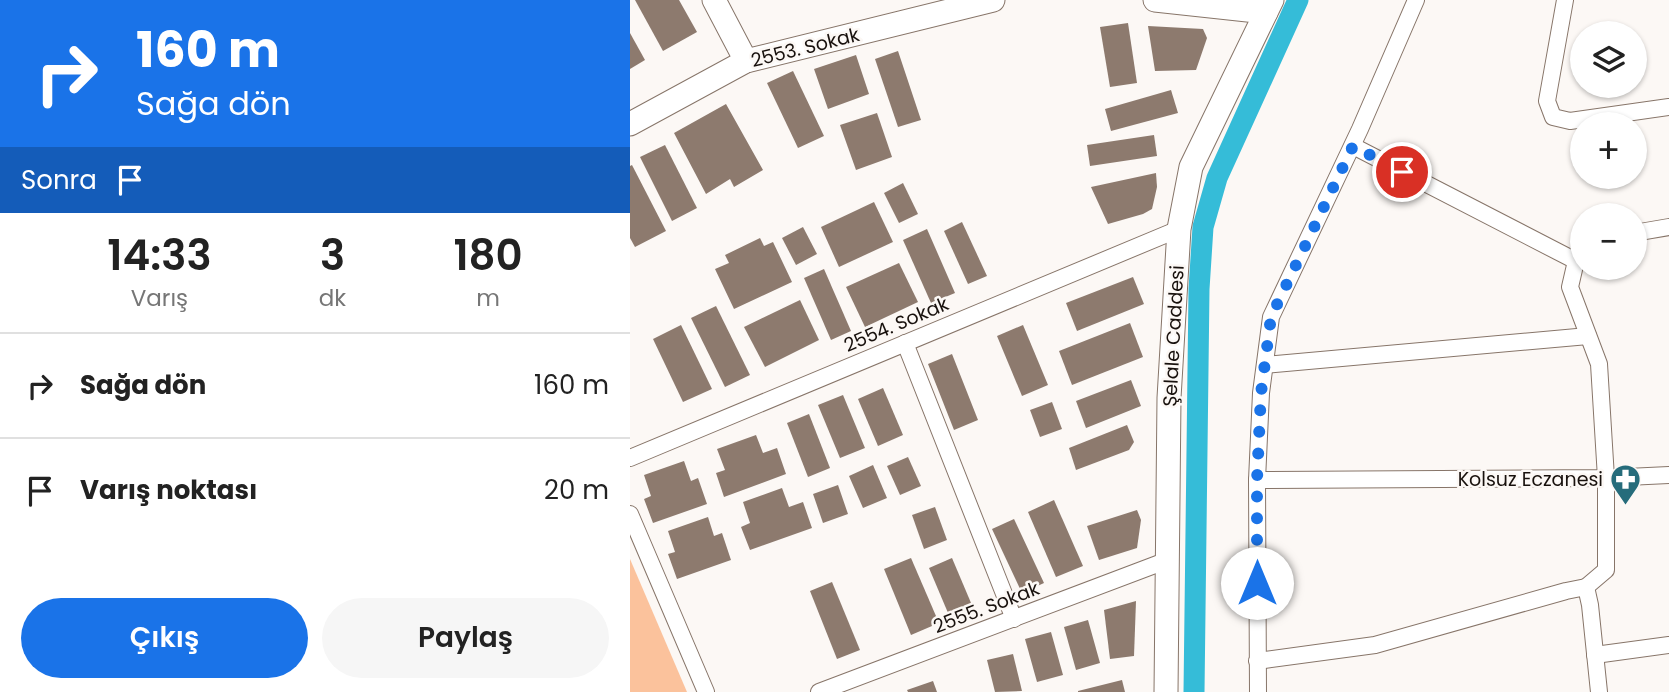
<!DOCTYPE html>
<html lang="tr">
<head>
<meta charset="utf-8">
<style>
  body { margin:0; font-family:Poppins,sans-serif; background:#f6f6f6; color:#222; height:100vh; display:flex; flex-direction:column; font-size:26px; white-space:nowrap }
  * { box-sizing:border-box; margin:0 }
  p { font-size:23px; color:#767676 }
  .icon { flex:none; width:38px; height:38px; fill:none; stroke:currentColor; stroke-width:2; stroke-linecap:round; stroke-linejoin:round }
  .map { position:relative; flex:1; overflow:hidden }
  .panel { display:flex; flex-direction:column; background:#fff; width:630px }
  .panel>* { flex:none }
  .top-card { background:#1a73e8; color:#fff; overflow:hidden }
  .controls { position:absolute; left:940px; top:21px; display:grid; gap:14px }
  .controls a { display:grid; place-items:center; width:77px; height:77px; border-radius:50%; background:#fff; box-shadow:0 2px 5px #0004; font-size:35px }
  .pin { position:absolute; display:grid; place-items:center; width:60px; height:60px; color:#fff; margin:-30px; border:4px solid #fff; border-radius:50%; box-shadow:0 2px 7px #0007 }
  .me { position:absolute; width:77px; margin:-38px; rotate:0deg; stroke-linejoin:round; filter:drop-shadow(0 0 5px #0008) }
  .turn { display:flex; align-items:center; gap:24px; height:147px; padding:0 21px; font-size:32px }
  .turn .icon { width:91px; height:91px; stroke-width:2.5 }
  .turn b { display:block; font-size:49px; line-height:60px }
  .then { display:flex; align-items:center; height:66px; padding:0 21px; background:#0003; gap:14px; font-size:26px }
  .eta { display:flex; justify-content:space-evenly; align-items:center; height:119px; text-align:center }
  .eta b { font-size:42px; font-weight:600; line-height:49px }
  .primary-button { display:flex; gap:14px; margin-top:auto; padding:14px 21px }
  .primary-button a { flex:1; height:80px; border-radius:42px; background:#1a73e8; color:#fff; font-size:28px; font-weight:600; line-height:80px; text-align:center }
  .primary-button a+a { background:#f6f6f6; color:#222 }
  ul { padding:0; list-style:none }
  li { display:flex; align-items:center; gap:21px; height:105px; padding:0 21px; border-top:2px solid #e0e0e0 }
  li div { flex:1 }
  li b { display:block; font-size:26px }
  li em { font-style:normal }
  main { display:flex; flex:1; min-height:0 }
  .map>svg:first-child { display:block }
  .green { fill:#fbc29c }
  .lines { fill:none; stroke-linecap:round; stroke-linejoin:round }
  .canal { stroke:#35bcd8; stroke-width:21 }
  .building { fill:#8d7a6e }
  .street-casing { stroke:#877569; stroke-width:18 }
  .secondary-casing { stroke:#877569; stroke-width:25 }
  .street { stroke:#fff; stroke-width:16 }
  .secondary { stroke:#fff; stroke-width:23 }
  .route { stroke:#1a73e8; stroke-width:12; stroke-dasharray:0 21.6 }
  .labels { text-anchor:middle; stroke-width:5; stroke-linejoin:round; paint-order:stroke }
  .street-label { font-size:19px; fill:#18110d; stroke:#fcf8f5 }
  .poi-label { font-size:19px; fill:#18110d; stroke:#fcf8f5; text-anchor:end }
</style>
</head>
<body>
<main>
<section class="panel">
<div class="top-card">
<div class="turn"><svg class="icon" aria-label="right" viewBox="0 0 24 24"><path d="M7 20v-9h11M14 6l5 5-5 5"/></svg><div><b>160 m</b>Sağa dön</div></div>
<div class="then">Sonra<svg class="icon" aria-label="arrive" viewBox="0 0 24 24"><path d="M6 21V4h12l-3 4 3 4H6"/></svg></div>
</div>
<div class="eta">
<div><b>14:33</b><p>Varış</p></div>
<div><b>3</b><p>dk</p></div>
<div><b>180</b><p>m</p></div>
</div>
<ul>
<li><svg class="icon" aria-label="right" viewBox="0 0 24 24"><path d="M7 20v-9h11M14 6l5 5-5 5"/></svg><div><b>Sağa dön</b></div><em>160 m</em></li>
<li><svg class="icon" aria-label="arrive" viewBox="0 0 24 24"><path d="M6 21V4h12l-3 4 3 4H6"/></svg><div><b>Varış noktası</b></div><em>20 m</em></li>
</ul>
<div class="primary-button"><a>Çıkış</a><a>Paylaş</a></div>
</section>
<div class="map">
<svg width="1039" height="692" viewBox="0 0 1039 692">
  <rect width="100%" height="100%" fill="#fcf8f5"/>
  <polygon class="green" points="0,559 57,692 0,692"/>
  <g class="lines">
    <polyline class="canal" points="564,692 569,289 573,227 587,178 668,0"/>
  </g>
  <g class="building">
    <polygon points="5,0 49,0 67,32 33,51"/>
    <polygon points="498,23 507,83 480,87 470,27"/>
    <polygon points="518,26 573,29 577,38 566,70 525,71"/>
    <polygon points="0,33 15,60 0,69"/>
    <polygon points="268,51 291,120 268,127 245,59"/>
    <polygon points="226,55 239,94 198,109 184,69"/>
    <polygon points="163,71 194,136 168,148 137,83"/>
    <polygon points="541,90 548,113 481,131 475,109"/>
    <polygon points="96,104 133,170 104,187 100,179 76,194 44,133"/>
    <polygon points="247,113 262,157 226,170 210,125"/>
    <polygon points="524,135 527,156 460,166 457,145"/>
    <polygon points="35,145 67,208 42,221 10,157"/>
    <polygon points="2,165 36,231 5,247 0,238 0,166"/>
    <polygon points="526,173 527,187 522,209 513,214 478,224 461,187"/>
    <polygon points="273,183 288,214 269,223 254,193"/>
    <polygon points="244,202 263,242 209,267 191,227"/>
    <polygon points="332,222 357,276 338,284 314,231"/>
    <polygon points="173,227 187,254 166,265 152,238"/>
    <polygon points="297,229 325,293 301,303 273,240"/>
    <polygon points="130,238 134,246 143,242 162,282 104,309 85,269 99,263 95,255"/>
    <polygon points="269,263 288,302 235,327 216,287"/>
    <polygon points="194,269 221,331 201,340 174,278"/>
    <polygon points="503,277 514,304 447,331 436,303"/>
    <polygon points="170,300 189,340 135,367 114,327"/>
    <polygon points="86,306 120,375 95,387 61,318"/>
    <polygon points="500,323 513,357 442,385 429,351"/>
    <polygon points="51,325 82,389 53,402 23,339"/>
    <polygon points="393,325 418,385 392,396 367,336"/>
    <polygon points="322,354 348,420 324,430 298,364"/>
    <polygon points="501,380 511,406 456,428 446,401"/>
    <polygon points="253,388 273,435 248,446 228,399"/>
    <polygon points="213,395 235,448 210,458 188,405"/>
    <polygon points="422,402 432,429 410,437 400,410"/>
    <polygon points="179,414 200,468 178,477 157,423"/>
    <polygon points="497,425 504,442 499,450 446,470 439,448"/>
    <polygon points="126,435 133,453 147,448 156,474 94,497 86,473 95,470 87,449"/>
    <polygon points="278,457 291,486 270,495 257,466"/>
    <polygon points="54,461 61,481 68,478 77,504 23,523 14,499 21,496 14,475"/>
    <polygon points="243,465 257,498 233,508 219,476"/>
    <polygon points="208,485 218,514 193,523 183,494"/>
    <polygon points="152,488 159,507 173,502 182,528 120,550 111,527 120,523 113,502"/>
    <polygon points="424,500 453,566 426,577 398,512"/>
    <polygon points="305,507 317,540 294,549 282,515"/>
    <polygon points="507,510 511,520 507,548 469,560 457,526"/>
    <polygon points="78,517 84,536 92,533 101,560 47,579 38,554 45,552 38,531"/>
    <polygon points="384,519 414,583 392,593 362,529"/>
    <polygon points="281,558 309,623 281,635 254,569"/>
    <polygon points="322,558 344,610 321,620 299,568"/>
    <polygon points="202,582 230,650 207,659 180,591"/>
    <polygon points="506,601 504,656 480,659 474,610"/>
    <polygon points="458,620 470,663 446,670 434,627"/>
    <polygon points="421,632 433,675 407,682 395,639"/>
    <polygon points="383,654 392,691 365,692 357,660"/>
    <polygon points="492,680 495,692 448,692 448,691"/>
    <polygon points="303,681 307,692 278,692 277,690"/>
  </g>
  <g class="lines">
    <defs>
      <g id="street">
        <polyline points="935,0 917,101 923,117 940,121 1039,107"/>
        <polyline points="723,146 946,261"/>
        <polyline points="1004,233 1039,227"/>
        <polyline points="952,256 946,261 940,287 969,364 976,478 976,570 956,587 960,605 969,692"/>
        <polyline points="275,343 384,619"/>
        <polyline points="635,365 958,336"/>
        <polyline points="0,458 549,229"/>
        <polyline points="627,480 976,478 1039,475"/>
        <polyline points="0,514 76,692"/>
        <polyline points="965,655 1039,645"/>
        <polyline points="627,661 745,645 936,591 956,587"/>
        <polyline points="189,692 538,560"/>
        <polyline points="628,692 627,480 631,393 641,317 730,129 786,0"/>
      </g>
      <g id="secondary">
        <polyline points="84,0 116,61"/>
        <polyline points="525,0 636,12"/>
        <polyline points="0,124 116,61 363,0"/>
        <polyline points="536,692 539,398 549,229 561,167 642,0"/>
      </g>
    </defs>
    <use href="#street" class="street-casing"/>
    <use href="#secondary" class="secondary-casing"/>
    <use href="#street" class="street"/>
    <use href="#secondary" class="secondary"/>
  </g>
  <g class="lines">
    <polyline class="route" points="627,583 627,480 631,393 641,317 723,146 772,172"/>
  </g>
  <defs>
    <symbol id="pharmacy-pin" viewBox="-11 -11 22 30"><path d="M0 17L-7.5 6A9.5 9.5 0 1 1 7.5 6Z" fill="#266c7b" stroke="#fcf8f5"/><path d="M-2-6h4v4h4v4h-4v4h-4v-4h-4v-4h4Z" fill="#fff"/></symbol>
  </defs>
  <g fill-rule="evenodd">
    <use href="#pharmacy-pin" x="978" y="462" width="35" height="47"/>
  </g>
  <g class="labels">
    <g class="street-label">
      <text transform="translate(175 47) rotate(-14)" y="7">2553. Sokak</text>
      <text transform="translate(266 324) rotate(-23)" y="7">2554. Sokak</text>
      <text transform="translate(543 336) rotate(-87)" y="7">Şelale Caddesi</text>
      <text transform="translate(356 607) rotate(-21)" y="7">2555. Sokak</text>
    </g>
    <g class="poi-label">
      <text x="973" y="486">Kolsuz Eczanesi</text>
    </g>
  </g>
</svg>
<div class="controls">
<a><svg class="icon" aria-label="layers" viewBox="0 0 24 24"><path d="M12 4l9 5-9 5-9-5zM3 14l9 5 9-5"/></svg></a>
<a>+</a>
<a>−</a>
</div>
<div class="pin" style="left:772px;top:172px;background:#d93025"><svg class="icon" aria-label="arrive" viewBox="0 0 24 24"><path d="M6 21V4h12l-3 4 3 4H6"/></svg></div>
<svg class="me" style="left:627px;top:583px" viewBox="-20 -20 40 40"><circle r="19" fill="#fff"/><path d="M0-13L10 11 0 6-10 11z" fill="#1a73e8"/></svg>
</div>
</main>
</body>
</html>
